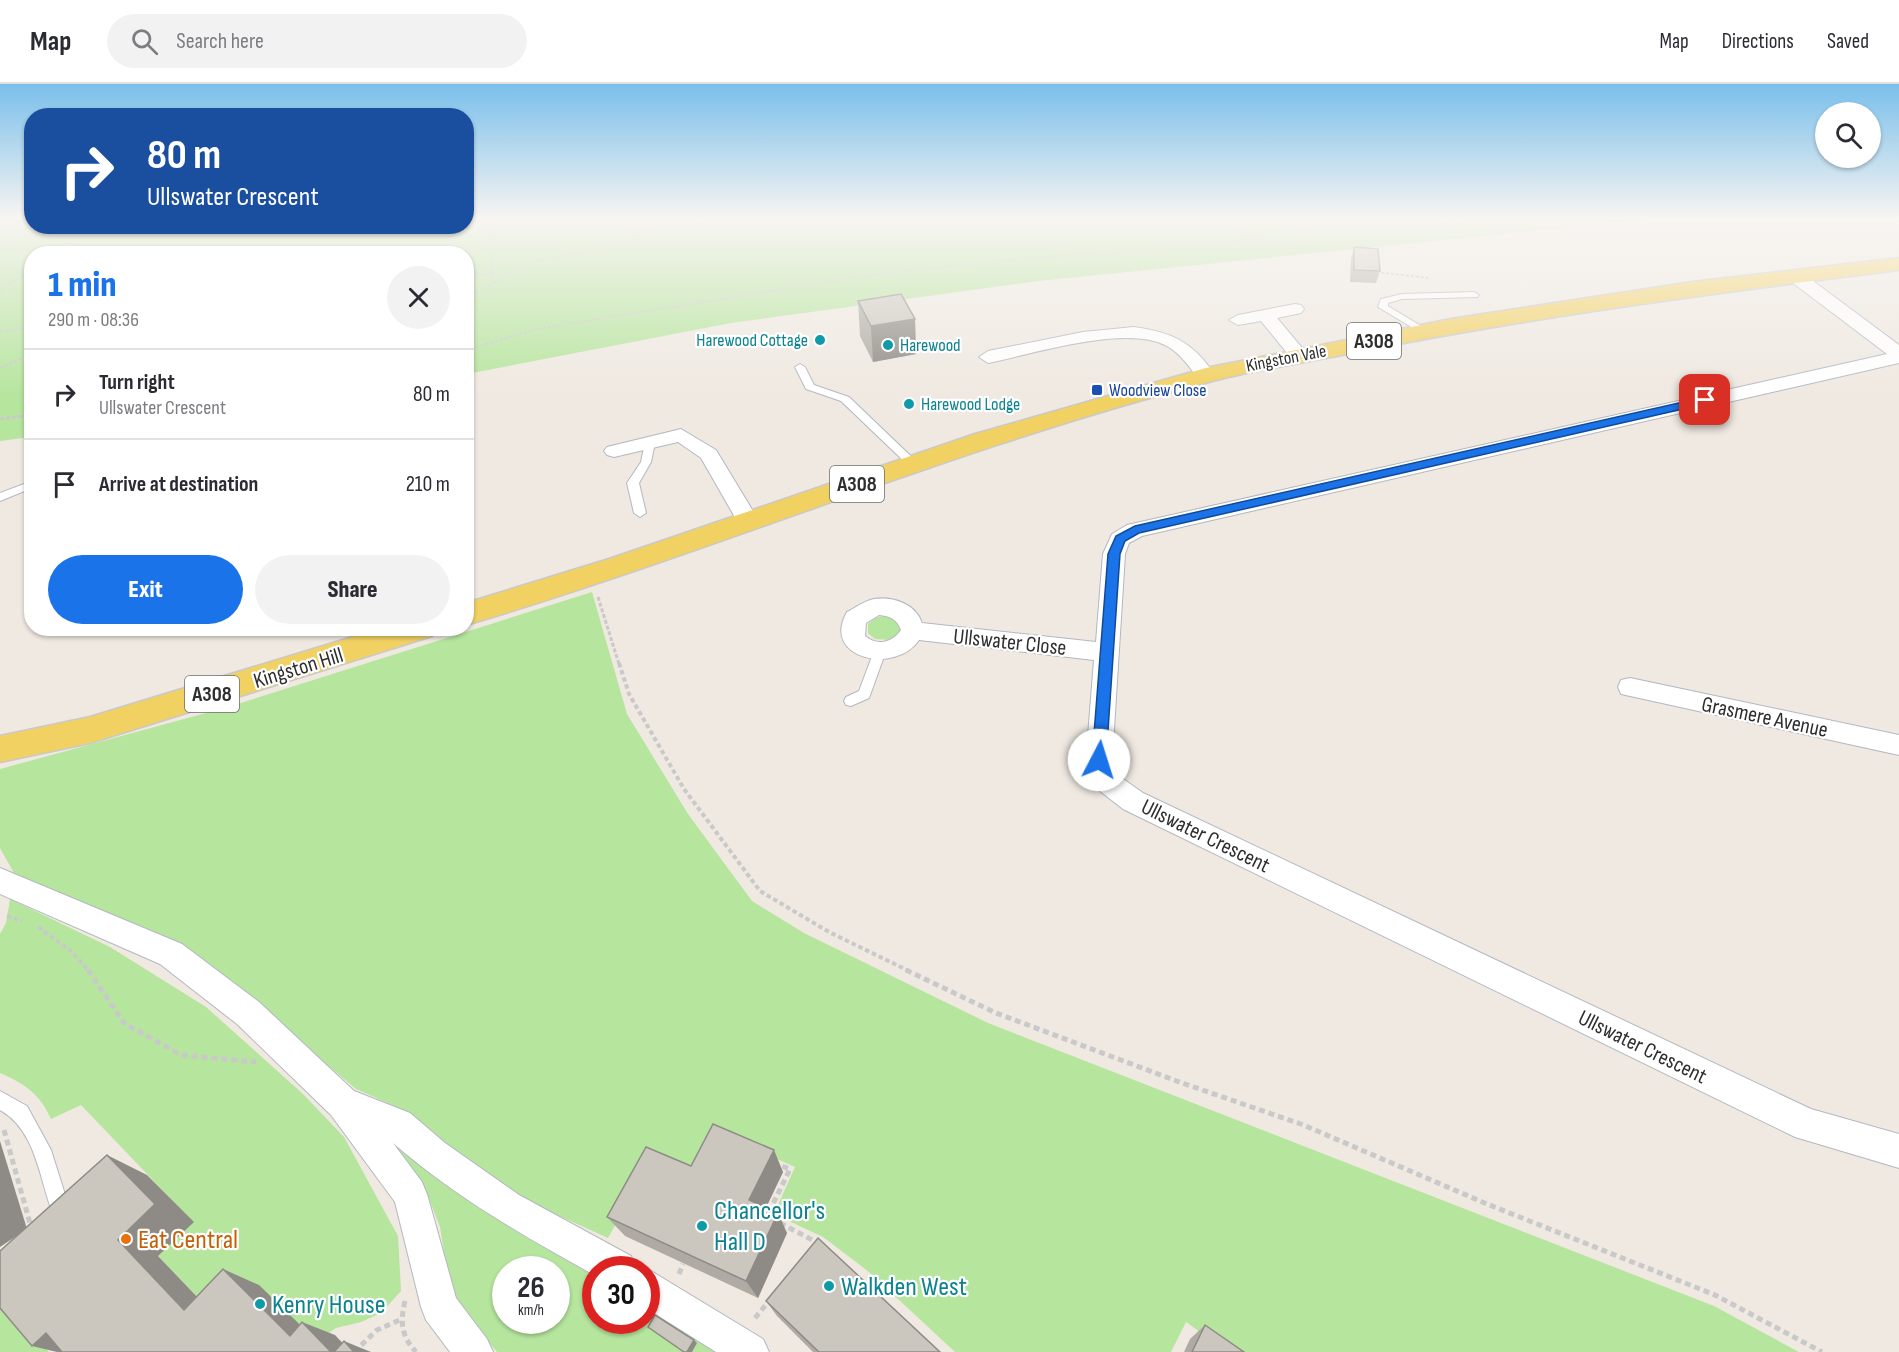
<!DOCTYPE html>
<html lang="en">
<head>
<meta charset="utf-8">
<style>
  body { margin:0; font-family:"Sofia Sans Condensed",sans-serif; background:#f2f2f3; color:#2b2b33; height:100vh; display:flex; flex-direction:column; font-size:22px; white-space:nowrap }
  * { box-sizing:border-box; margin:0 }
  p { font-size:20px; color:#7c7c81 }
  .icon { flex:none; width:33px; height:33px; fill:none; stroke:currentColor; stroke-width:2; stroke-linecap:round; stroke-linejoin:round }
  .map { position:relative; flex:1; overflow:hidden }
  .sheet { position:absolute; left:24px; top:162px; width:450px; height:390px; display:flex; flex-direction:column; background:#fff; border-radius:24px; box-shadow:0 2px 4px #0004 }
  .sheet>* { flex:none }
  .top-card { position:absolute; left:24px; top:24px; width:450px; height:126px; border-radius:24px; box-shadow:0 2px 4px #0004; background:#1a4fa0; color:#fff; overflow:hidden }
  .controls { position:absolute; left:1815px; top:18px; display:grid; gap:12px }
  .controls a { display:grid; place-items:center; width:66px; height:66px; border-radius:50%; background:#fff; box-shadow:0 2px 4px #0004; font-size:30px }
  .speed { position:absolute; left:492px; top:1172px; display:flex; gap:12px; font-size:30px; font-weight:700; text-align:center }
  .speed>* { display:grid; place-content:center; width:78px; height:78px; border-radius:50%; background:#fff; box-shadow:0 2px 4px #0004; line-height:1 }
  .speed small { font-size:15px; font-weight:400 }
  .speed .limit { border:9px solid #d22; background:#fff; color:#111 }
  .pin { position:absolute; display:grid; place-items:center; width:51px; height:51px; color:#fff; margin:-26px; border-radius:12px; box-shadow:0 3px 9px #0006 }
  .me { position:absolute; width:66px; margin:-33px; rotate:5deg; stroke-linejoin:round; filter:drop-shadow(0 0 4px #0008) }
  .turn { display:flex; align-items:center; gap:21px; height:126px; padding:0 24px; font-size:27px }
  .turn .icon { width:78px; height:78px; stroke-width:2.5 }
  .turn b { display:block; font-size:42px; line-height:51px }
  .round { display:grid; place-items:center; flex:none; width:63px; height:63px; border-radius:32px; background:#f2f2f3 }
  .summary { display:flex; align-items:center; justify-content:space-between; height:102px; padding:0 24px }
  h1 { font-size:36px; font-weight:800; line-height:45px; color:#1a73e8 }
  .button { display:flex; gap:12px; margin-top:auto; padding:12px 24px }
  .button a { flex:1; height:69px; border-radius:36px; background:#1a73e8; color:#fff; font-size:24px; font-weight:800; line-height:69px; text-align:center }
  .button a+a { background:#f2f2f3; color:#2b2b33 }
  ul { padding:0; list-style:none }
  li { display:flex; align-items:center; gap:18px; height:90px; padding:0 24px; border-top:2px solid #e1e1e2 }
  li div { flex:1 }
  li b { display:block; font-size:22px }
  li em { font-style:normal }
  header { display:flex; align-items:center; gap:36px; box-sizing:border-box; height:84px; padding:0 30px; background:#fff; border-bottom:2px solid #e1e1e2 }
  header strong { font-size:28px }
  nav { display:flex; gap:33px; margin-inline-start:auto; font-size:21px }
  .search { width:420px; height:54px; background:#f2f2f3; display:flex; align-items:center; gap:15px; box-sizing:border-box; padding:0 21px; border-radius:33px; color:#7c7c81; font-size:22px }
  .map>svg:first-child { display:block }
  .green { fill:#b6e59e; fill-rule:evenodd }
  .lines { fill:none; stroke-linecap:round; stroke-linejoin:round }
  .service-casing { stroke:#b4b7c1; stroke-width:2 }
  .minor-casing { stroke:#b4b7c1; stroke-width:2 }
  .primary-casing { stroke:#c9c9c9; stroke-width:3 }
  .path-far3 { stroke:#c9c9c9; stroke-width:2; stroke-dasharray:3 2; stroke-linecap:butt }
  .path-far2 { stroke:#c9c9c9; stroke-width:3; stroke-dasharray:4 2; stroke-linecap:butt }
  .path-far1 { stroke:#c9c9c9; stroke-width:4; stroke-dasharray:4.5 3; stroke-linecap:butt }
  .path { stroke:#c9c9c9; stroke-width:5; stroke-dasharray:6 4; stroke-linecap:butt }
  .service { fill:#fff; fill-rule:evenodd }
  .minor { fill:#fff; fill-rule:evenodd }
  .primary { fill:#f2d163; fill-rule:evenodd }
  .wall { fill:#afaba4 }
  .shaded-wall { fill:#8e8b86 }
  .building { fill:#cbc7bf; stroke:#8e8b86; stroke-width:1.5 }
  .route { fill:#1a73e8; stroke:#114b97; stroke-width:1.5 }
  .culture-dot { fill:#0f9aa8; stroke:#fff; stroke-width:2 }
  .transit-dot { fill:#1a4fb4; stroke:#fff; stroke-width:2 }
  .food-dot { fill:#e8710a; stroke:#fff; stroke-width:2 }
  .labels { text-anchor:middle; stroke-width:4.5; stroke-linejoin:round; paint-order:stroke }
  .far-culture-label { font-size:18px; fill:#0d838f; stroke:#fff; text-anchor:start }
  .far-street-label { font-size:18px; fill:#2e2e2e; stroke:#fff }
  .far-transit-label { font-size:18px; fill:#164399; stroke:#fff; text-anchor:start }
  .shield { fill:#fff; stroke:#6d6d6d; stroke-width:1.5 }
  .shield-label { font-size:21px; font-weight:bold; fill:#2e2e2e }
  .street-label { font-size:22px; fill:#2e2e2e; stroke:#fff }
  .near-culture-label { font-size:27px; fill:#0d838f; stroke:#fff; text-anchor:start }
  .near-food-label { font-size:27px; fill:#c56008; stroke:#fff; text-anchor:start }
</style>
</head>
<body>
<header>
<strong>Map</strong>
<div class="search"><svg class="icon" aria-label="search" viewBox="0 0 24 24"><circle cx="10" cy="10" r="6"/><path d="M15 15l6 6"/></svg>Search here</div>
<nav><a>Map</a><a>Directions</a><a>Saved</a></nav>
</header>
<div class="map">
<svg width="1899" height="1268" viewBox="0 0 1899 1268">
  <rect width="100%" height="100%" fill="#efe9e1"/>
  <g class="green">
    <polygon points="0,134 31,134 32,142 466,142 467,134 1663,134 1038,197 731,239 467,290 466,170 32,170 31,353 0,357"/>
    <polygon points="592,508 627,630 688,730 752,817 804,849 988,939 1714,1222 1799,1268 1228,1268 1186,1238 1171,1268 955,1268 869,1188 823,1153 774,1130 795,1083 724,1051 702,1091 654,1071 608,1154 522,1115 449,1064 406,1027 356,1005 257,922 15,791 0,764 0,685 228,623"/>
    <polygon points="887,531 897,535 902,546 892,556 875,555 868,549 868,540 875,534"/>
    <path d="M10 815 110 863 206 923 303 1010 344 1053 398 1152 401 1207 381 1229 361 1238 336 1244 317 1257 223 1240 158 1172 193 1138 81 1021 51 1035C39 1009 25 1000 0 989V850L6 839Z"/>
    <path d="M395 1062 595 1188 596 1236H646L647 1216 726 1268H497L456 1219 447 1187 440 1143 428 1112ZM506 1185H556V1236H506Z"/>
    <polygon points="0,1209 49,1268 0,1268"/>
  </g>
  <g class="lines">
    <defs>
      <g id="service">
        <polygon points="1474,208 1479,211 1477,213 1402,215 1388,219 1388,222 1426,245 1428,247 1423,250 1378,223 1381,215 1402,210"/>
        <polygon points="800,280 805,283 814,301 849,313 918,379 918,383 910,383 841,317 806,305 795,283"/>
        <polygon points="650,356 655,359 651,378 639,399 646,429 640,433 634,429 627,399 641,378 645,359"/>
        <polygon points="32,397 32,404 0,417 0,409"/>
        <polygon points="880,562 886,567 869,614 851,622 846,621 844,617 846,613 859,607 874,567"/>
        <path d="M0 1007 27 1022 51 1066 69 1123 67 1130 60 1132 53 1130C39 1094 36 1046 0 1026Z"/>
      </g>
      <g id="minor">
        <path d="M1795 187 1801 188 1899 261V279L1142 452 1129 459 1125 470 1112 677 1119 692 1143 709 1811 1025 1899 1050V1084L1795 1053 1123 725 1100 707 1086 677 1094 576 919 556C896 591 820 575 847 528 855 524 864 517 874 515 893 512 916 520 922 539L1096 558 1103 470 1112 450 1127 441 1887 270 1789 196 1787 192ZM879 531C890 532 897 535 901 546 892 559 877 562 865 552L866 539Z"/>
        <polygon points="1295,220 1301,221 1304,225 1301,229 1277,234 1308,271 1299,277 1292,275 1261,237 1238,241 1229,236 1238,231"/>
        <path d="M1134 243C1172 248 1193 258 1215 291L1206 297 1199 295C1190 284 1180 269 1167 262 1126 240 1033 270 988 279L979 273 988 267 1083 248Z"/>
        <polygon points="681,345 716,366 759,437 756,442 740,442 701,374 678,358 614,373 607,371 604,367 607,363"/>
        <polygon points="1630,594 1899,651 1899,671 1621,610 1618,603 1621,596"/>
        <path d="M0 784 182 860 259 918 354 1007 410 1029 445 1059 519 1111 631 1172 636 1185H596V1192C524 1152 455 1113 393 1059L422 1098 427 1110 456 1214 487 1255 493 1268H450L426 1236 421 1223 395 1118 331 1031 237 940 160 880 0 810Z"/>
        <polygon points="646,1184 763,1255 769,1268 716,1268 646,1224 646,1185 643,1185"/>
      </g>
      <g id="primary">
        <path d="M1899 174V186C1714 209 1530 233 1347 270 1301 279 1254 286 1209 298 956 363 716 467 466 541V519L609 475 975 350 1206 284 1451 235 1692 198Z"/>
        <polygon points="382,544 436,544 432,552 90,659 0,678 0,652 90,633"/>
      </g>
    </defs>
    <use href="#service" class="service-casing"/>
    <use href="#minor" class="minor-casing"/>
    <use href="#primary" class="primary-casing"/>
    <g class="path-far3">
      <polyline points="492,134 493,199"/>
      <polyline points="57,170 67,163 78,142"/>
      <polyline points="1376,188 1428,194"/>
      <polyline points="466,193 493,189"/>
      <polyline points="0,206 32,186"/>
      <polyline points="466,214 536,176 602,166 658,146 704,134"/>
      <polyline points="0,248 32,243"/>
      <polyline points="466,266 537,245 871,191 1018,175 1158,166 1298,149 1474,134"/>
      <polyline points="0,284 32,270"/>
      <polyline points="12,333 32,331"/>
    </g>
    <g class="path-far2">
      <polyline points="0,335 24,332"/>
      <polyline points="598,513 619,580"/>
    </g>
    <g class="path-far1">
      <polyline points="619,579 629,610 684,705 760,807 829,848 909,887"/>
      <polyline points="7,832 22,837"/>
      <polyline points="38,843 71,867 89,887"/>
    </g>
    <g class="path">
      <polyline points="88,886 124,939 181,971 256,978"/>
      <polyline points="906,886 996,929 1182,999 1301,1040 1487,1120 1715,1211 1822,1268"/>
      <polyline points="4,1046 31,1143"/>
      <polyline points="769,1128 790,1085 776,1080"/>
      <polyline points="780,1139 818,1159"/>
      <polyline points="679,1190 683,1180"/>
      <path d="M405 1217C400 1238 401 1252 416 1268"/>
      <polyline points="755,1234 769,1217"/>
      <polyline points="354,1268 377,1246 402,1235"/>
    </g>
    <use href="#service" class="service"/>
    <use href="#minor" class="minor"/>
    <use href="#primary" class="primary"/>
  </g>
  <g class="wall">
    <polygon points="1354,163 1380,187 1376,199 1350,198 1351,175"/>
    <polygon points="858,217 915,235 916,270 873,278 860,252"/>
    <polygon points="691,1082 783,1088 766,1124 787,1149 758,1214 625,1152 607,1133"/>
    <polygon points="766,1217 940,1268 813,1268 777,1232"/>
    <polygon points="1205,1241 1244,1268 1184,1268 1190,1255"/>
  </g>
  <g class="shaded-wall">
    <polygon points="915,235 916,270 873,278 871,242"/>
    <polygon points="0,1057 27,1145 0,1163"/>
    <polygon points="774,1066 783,1088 760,1136 749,1116"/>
    <polygon points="107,1071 147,1091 194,1138 158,1172 223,1240 184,1226 118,1156"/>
    <polygon points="778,1129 787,1149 758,1214 746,1197"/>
    <polygon points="223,1185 259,1201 324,1264 290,1252"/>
    <polygon points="302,1238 335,1251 351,1268 331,1268"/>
    <polygon points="46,1249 86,1268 57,1268 32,1262"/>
    <polygon points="694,1256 697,1259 692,1268 687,1268"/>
    <polygon points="344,1257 371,1268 354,1268"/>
  </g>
  <g class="building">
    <polygon points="1354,163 1378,165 1380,187 1354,186"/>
    <polygon points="901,210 915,235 871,242 858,217"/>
    <polygon points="713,1040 774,1066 749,1116 778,1129 746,1197 607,1133 646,1063 691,1082"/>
    <polygon points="107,1071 155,1120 118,1156 184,1226 223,1185 290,1252 302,1238 331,1268 62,1268 46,1249 32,1262 0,1224 0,1167"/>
    <polygon points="818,1154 940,1268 819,1268 766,1217"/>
    <polygon points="655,1231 694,1256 687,1268 684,1268 648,1243"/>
    <polygon points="1205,1241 1244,1268 1192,1268"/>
    <polygon points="344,1257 354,1268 334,1268"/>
  </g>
  <linearGradient id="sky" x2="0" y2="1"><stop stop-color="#7abfeb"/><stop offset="0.43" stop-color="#f8f5f2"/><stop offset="1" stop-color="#f8f5f2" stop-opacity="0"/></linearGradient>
  <rect width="1899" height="312" fill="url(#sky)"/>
  <polygon class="route" points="1705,313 1710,316 1709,319 1139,449 1125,457 1120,470 1106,676 1099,682 1094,680 1092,676 1108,470 1116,452 1135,442"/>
  <g class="culture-dot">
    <circle cx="820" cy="256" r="6"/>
    <circle cx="888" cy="261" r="6"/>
    <circle cx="909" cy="320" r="6"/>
    <circle cx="702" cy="1142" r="6"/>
    <circle cx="829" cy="1202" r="6"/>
    <circle cx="260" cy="1220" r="6"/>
  </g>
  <rect class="transit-dot" x="1091" y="300" width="12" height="12" rx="3"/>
  <circle class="food-dot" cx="126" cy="1155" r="6"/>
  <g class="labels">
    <g class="far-culture-label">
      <text x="808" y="262" text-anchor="end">Harewood Cottage</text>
      <text x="900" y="267">Harewood</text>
      <text x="921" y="326">Harewood Lodge</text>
    </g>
    <g class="far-street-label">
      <text transform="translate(1286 274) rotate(-11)" y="6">Kingston Vale</text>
    </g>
    <g class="far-transit-label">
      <text x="1109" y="312">Woodview Close</text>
    </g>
    <g class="shield">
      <rect x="1347" y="239" width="54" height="36" rx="4.5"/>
      <rect x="830" y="382" width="54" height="36" rx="4.5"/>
      <rect x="185" y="592" width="54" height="36" rx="4.5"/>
    </g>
    <g class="shield-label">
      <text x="1374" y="264">A308</text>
      <text x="857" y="407">A308</text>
      <text x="212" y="617">A308</text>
    </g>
    <g class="street-label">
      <text transform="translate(1010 557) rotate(6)" y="8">Ullswater Close</text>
      <text transform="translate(298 583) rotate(-17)" y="8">Kingston Hill</text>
      <text transform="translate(1765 632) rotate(12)" y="8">Grasmere Avenue</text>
      <text transform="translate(1206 751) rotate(26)" y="8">Ullswater Crescent</text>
      <text transform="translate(1643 962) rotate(26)" y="8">Ullswater Crescent</text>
    </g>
    <g class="near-culture-label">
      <text x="714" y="1135">Chancellor's<tspan x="714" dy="31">Hall D</tspan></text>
      <text x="841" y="1211">Walkden West</text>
      <text x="272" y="1229">Kenry House</text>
    </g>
    <g class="near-food-label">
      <text x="138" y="1164">Eat Central</text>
    </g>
  </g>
</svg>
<div class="controls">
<a><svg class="icon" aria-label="search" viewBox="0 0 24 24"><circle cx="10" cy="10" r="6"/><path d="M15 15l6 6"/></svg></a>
</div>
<div class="speed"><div>26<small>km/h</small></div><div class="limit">30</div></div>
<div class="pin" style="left:1705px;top:316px;background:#d93025"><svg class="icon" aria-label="arrive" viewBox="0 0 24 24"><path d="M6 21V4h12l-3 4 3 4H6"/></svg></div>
<svg class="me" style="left:1099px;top:676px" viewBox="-20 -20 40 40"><circle r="19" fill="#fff"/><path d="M0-13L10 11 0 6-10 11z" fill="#1a73e8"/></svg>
<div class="top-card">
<div class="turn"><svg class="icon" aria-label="right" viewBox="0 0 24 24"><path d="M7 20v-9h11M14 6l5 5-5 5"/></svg><div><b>80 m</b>Ullswater Crescent</div></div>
</div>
<section class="sheet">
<div class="summary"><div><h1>1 min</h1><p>290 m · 08:36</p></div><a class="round"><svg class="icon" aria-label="close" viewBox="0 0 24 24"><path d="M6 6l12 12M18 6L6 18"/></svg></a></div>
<ul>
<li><svg class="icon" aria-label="right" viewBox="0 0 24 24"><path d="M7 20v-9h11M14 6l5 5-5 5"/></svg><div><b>Turn right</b><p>Ullswater Crescent</p></div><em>80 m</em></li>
<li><svg class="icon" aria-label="arrive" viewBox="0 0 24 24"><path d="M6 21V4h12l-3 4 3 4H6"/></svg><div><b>Arrive at destination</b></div><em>210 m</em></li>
</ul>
<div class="button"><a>Exit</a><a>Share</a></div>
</section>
</div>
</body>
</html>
